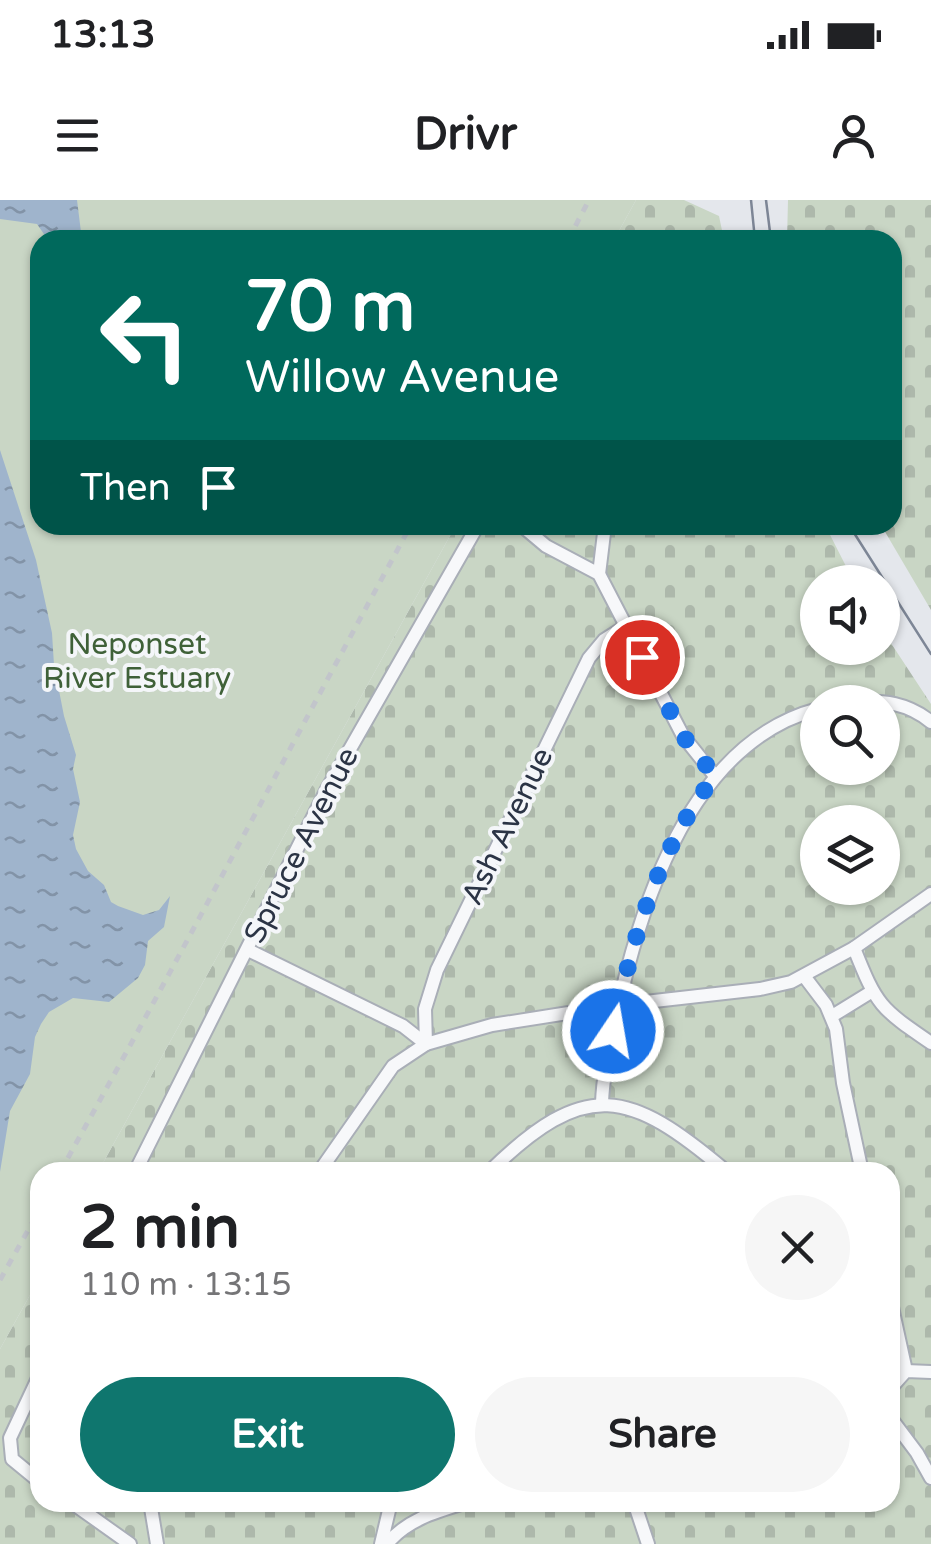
<!DOCTYPE html>
<html lang="en">
<head>
<meta charset="utf-8">
<style>
  body { margin:0; font-family:"Varela Round",sans-serif; background:#f6f6f6; color:#202124; height:100vh; display:flex; flex-direction:column; font-size:38px; white-space:nowrap }
  * { box-sizing:border-box; margin:0 }
  p { font-size:32px; color:#757577 }
  .icon { flex:none; width:55px; height:55px; fill:none; stroke:currentColor; stroke-width:2; stroke-linecap:round; stroke-linejoin:round }
  .map { position:relative; flex:1; overflow:hidden }
  .drawer { position:absolute; left:30px; top:962px; width:870px; height:350px; display:flex; flex-direction:column; background:#fff; border-radius:30px; box-shadow:0 2px 8px #0004 }
  .drawer>* { flex:none }
  .banner { position:absolute; left:30px; top:30px; width:872px; height:305px; border-radius:30px; box-shadow:0 2px 8px #0004; background:#00695c; color:#fff; overflow:hidden }
  .tools { position:absolute; left:800px; top:365px; display:grid; gap:20px }
  .tools a { display:grid; place-items:center; width:100px; height:100px; border-radius:50%; background:#fff; box-shadow:0 2px 8px #0004; font-size:50px }
  .pin { position:absolute; display:grid; place-items:center; width:85px; height:85px; color:#fff; margin:-42px; border:5px solid #fff; border-radius:50%; box-shadow:0 2px 10px #0007 }
  .me { position:absolute; width:110px; margin:-55px; rotate:12deg; stroke-linejoin:round; filter:drop-shadow(0 0 8px #0008) }
  .turn { display:flex; align-items:center; gap:35px; height:210px; padding:0 50px; font-size:45px }
  .turn .icon { width:130px; height:130px; stroke-width:2.5 }
  .turn b { display:block; font-size:70px; line-height:85px }
  .then { display:flex; align-items:center; height:95px; padding:0 50px; background:#0003; gap:20px; font-size:38px }
  .round { display:grid; place-items:center; flex:none; width:105px; height:105px; border-radius:52px; background:#f6f6f6 }
  .overview { display:flex; align-items:center; justify-content:space-between; height:170px; padding:0 50px }
  h1 { font-size:60px; font-weight:700; line-height:75px }
  .action { display:flex; gap:20px; margin-top:auto; padding:20px 50px }
  .action a { flex:1; height:115px; border-radius:60px; background:#0f766e; color:#fff; font-size:40px; font-weight:700; line-height:115px; text-align:center }
  .action a+a { background:#f6f6f6; color:#202124 }
  .status { display:flex; justify-content:space-between; align-items:center; height:70px; padding:0 50px; background:#fff; direction:ltr }
  .status svg { height:28px; fill:currentColor }
  header { display:flex; justify-content:space-between; align-items:center; height:130px; padding:0 50px; background:#fff; font-size:45px; font-weight:700 }
  .map>svg:first-child { display:block }
  .cemetery { fill:url(#cemetery-stones); fill-rule:evenodd }
  .park { fill:#c9d6c5 }
  .water { fill:url(#water-ripples) }
  .lines { fill:none; stroke-linecap:round; stroke-linejoin:round }
  .service-casing { stroke:#a9aeb7; stroke-width:16 }
  .path { stroke:#c2c5cb; stroke-width:5; stroke-dasharray:8 8; stroke-linecap:butt }
  .service { stroke:#f7f8fa; stroke-width:12 }
  .tram { stroke:#7d8696; stroke-width:2.5 }
  .route { stroke:#1a73e8; stroke-width:18; stroke-dasharray:0 32.4 }
  .labels { text-anchor:middle; stroke-width:8; stroke-linejoin:round; paint-order:stroke }
  .park-label { font-size:30px; fill:#3f6138; stroke:#f4f6f9 }
  .street-label { font-size:30px; fill:#2b3445; stroke:#f4f6f9 }
</style>
</head>
<body>
<div class="status"><b>13:13</b><svg viewBox="0 0 49 12"><path d="M0 12V9h3v3zM5 12V6h3v6zM10 12V3h3v9zM15 12V0h3v12zM26 1h20v11H26zM47 4h2v5h-2z"/></svg></div>
<header><svg class="icon" aria-label="menu" viewBox="0 0 24 24"><path d="M4 6h16M4 12h16M4 18h16"/></svg>Drivr<svg class="icon" aria-label="person" viewBox="0 0 24 24"><circle cx="12" cy="8" r="4"/><path d="M4 21q1-7 8-7t8 7"/></svg></header>
<div class="map">
<svg width="931" height="1344" viewBox="0 0 931 1344">
  <defs>
    <pattern id="cemetery-stones" width="16" height="16" patternUnits="userSpaceOnUse" patternTransform="scale(2.5)"><rect width="16" height="16" fill="#c9d6c5"/><path d="M2 7V4a2 2 0 0 1 4 0v3zM10 15v-3a2 2 0 0 1 4 0v3z" fill="#adb8ab"/></pattern>
    <pattern id="water-ripples" width="26" height="14" patternUnits="userSpaceOnUse" patternTransform="scale(2.5)"><rect width="26" height="14" fill="#9fb4cc"/><path d="M2 4q2-2 4 0t4 0M15 11q2-2 4 0t4 0" fill="none" stroke="#8293a7"/></pattern>
  </defs>
  <rect width="100%" height="100%" fill="#e4e7ec"/>
  <g class="cemetery">
    <polygon points="636,0 684,0 719,16 724,40 614,40"/>
    <polygon points="788,0 931,0 931,410 881,325 892,325 892,40 787,40"/>
    <path d="M456 325H825L854 382H818V448H882L883 431 931 504V1344H0V1149L40 1077V1302H890V972H98ZM818 502H882V568H818ZM818 622H882V688H818Z"/>
  </g>
  <polygon class="park" points="0,0 636,0 614,40 40,40 40,325 456,325 98,972 40,972 40,1077 0,1149"/>
  <g class="water">
    <polygon points="0,0 77,0 82,40 48,40 37,24 0,19"/>
    <polygon points="0,250 36,360 52,433 54,465 64,516 76,555 73,569 80,602 73,635 76,649 88,671 104,685 111,702 118,706 143,715 159,710 170,696 164,727 148,741 145,765 138,778 109,802 73,798 49,812 41,824 35,837 30,874 10,911 0,972"/>
  </g>
  <g class="lines">
    <defs>
      <g id="service">
        <polyline points="521,325 546,346 599,374 683,536 715,576"/>
        <polyline points="599,374 605,325"/>
        <path d="M855 502C883 500 908 503 931 522"/>
        <path d="M854 748C877 806 880 808 931 843"/>
        <polyline points="248,750 403,826 426,844"/>
        <polyline points="804,776 826,805 836,829 843,883 862,972"/>
        <polyline points="832,816 871,792"/>
        <polyline points="426,844 425,809 437,770 589,458 604,440 626,426"/>
        <path d="M602 903C603 872 611 842 617 813 641 701 692 542 818 509"/>
        <polyline points="135,972 326,591 478,325"/>
        <polyline points="319,972 393,866 426,844 492,825 619,805 760,789 791,782 854,748 931,694"/>
        <path d="M489 972C586 877 629 889 727 972"/>
        <polyline points="890,1098 906,1171"/>
        <polyline points="40,1174 10,1238 12,1259 40,1282"/>
        <polyline points="890,1189 906,1171 931,1172"/>
        <polyline points="890,1217 917,1253 931,1278"/>
        <polyline points="71,1302 130,1344"/>
        <polyline points="150,1302 157,1344"/>
        <polyline points="634,1302 648,1344"/>
        <polyline points="381,1344 391,1302"/>
        <path d="M387 1344C407 1319 438 1311 468 1302"/>
      </g>
    </defs>
    <use href="#service" class="service-casing"/>
    <g class="path">
      <polyline points="568,40 589,0"/>
      <path d="M60 972C180 758 293 541 411 325"/>
      <polyline points="0,1080 40,1009"/>
    </g>
    <use href="#service" class="service"/>
    <g class="tram">
      <polyline points="751,0 755,40"/>
      <polyline points="766,0 771,40"/>
      <polyline points="849,325 931,454"/>
    </g>
  </g>
  <g class="lines">
    <path class="route" d="M613 831C632 741 657 650 715 576L683 536 642 457"/>
  </g>
  <g class="labels">
    <g class="park-label">
      <text x="137" y="454">Neponset<tspan x="137" dy="34">River Estuary</tspan></text>
    </g>
    <g class="street-label">
      <text transform="translate(507 626) rotate(-64)" y="10">Ash Avenue</text>
      <text transform="translate(301 645) rotate(-63)" y="10">Spruce Avenue</text>
    </g>
  </g>
</svg>
<div class="tools">
<a><svg class="icon" aria-label="sound" viewBox="0 0 24 24"><path d="M4 9h4l5-4v14l-5-4H4zM17 9q2 3 0 6"/></svg></a>
<a><svg class="icon" aria-label="search" viewBox="0 0 24 24"><circle cx="10" cy="10" r="6"/><path d="M15 15l6 6"/></svg></a>
<a><svg class="icon" aria-label="layers" viewBox="0 0 24 24"><path d="M12 4l9 5-9 5-9-5zM3 14l9 5 9-5"/></svg></a>
</div>
<div class="pin" style="left:642px;top:457px;background:#d93025"><svg class="icon" aria-label="arrive" viewBox="0 0 24 24"><path d="M6 21V4h12l-3 4 3 4H6"/></svg></div>
<svg class="me" style="left:613px;top:831px" viewBox="-20 -20 40 40"><circle r="17" fill="#1a73e8" stroke="#fff" stroke-width="3"/><path d="M0-11L8 9 0 5-8 9z" fill="#fff"/></svg>
<div class="banner">
<div class="turn"><svg class="icon" aria-label="left" viewBox="0 0 24 24"><path d="M17 20v-9H6M10 6l-5 5 5 5"/></svg><div><b>70 m</b>Willow Avenue</div></div>
<div class="then">Then<svg class="icon" aria-label="arrive" viewBox="0 0 24 24"><path d="M6 21V4h12l-3 4 3 4H6"/></svg></div>
</div>
<section class="drawer">
<div class="overview"><div><h1>2 min</h1><p>110 m · 13:15</p></div><a class="round"><svg class="icon" aria-label="close" viewBox="0 0 24 24"><path d="M6 6l12 12M18 6L6 18"/></svg></a></div>
<div class="action"><a>Exit</a><a>Share</a></div>
</section>
</div>
</body>
</html>
